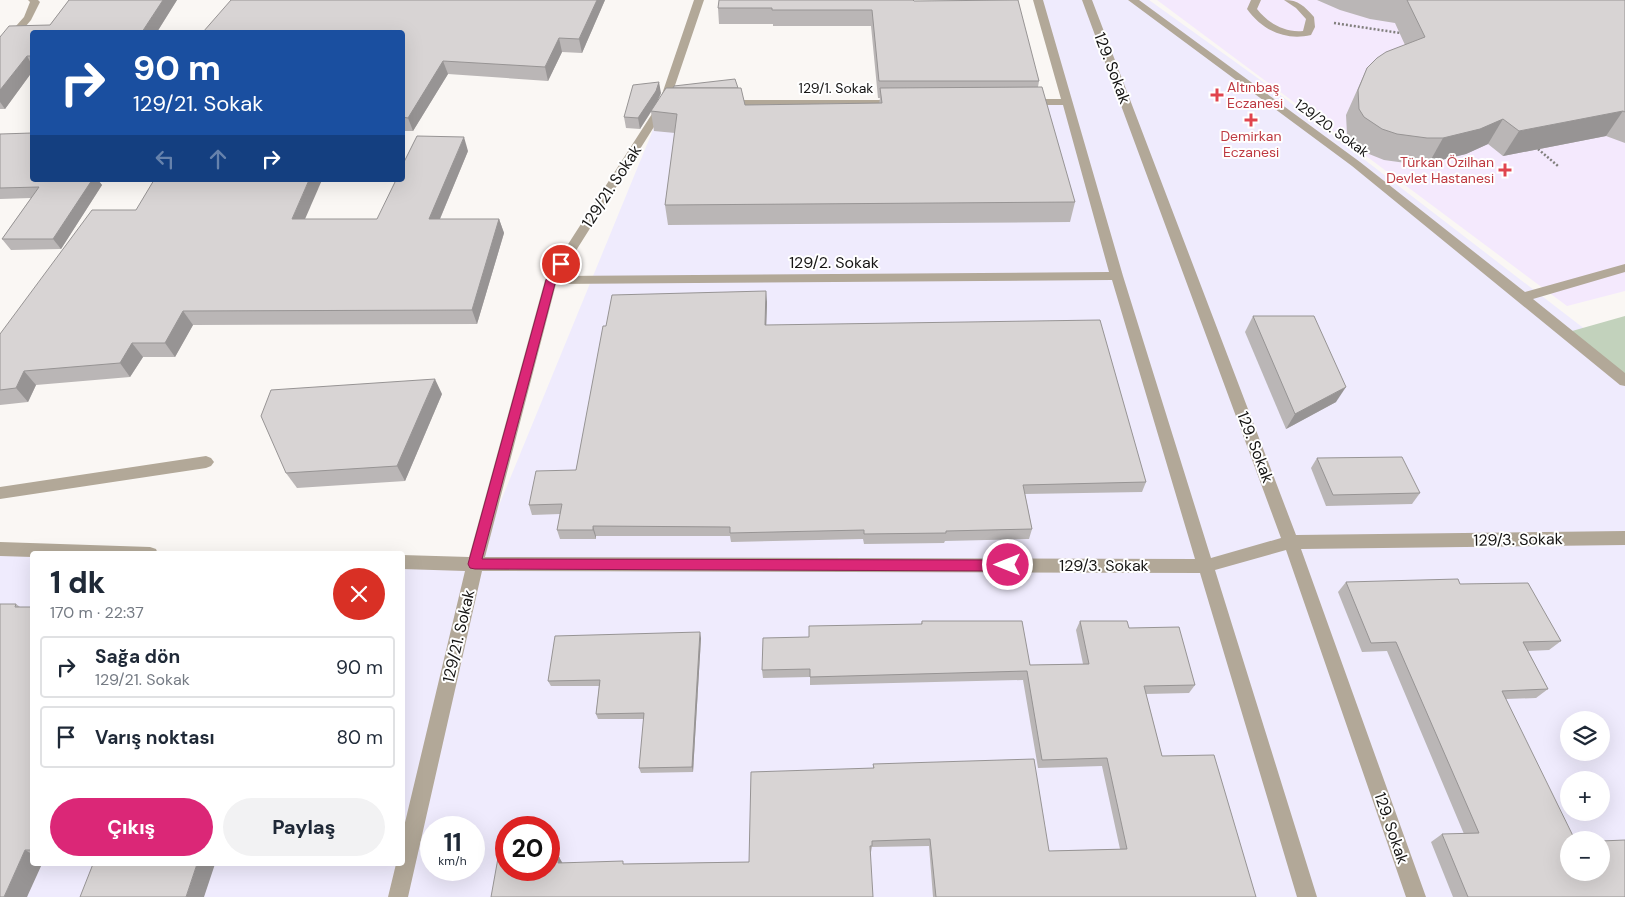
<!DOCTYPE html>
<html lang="tr">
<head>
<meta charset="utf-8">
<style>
  body { margin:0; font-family:"DM Sans",sans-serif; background:#f2f2f3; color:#1f2937; height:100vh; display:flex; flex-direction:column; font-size:19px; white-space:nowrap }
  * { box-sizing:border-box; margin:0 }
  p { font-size:16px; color:#747a83 }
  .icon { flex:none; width:28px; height:28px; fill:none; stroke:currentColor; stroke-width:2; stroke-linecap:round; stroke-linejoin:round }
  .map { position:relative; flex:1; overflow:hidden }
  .sheet { position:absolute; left:30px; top:551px; width:375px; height:315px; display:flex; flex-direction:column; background:#fff; border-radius:5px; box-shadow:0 5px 20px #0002 }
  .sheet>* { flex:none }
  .guide { position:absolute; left:30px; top:30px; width:375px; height:152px; border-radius:5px; box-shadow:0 5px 20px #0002; background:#1a4fa0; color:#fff; overflow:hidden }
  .tools { position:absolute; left:1560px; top:711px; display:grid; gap:10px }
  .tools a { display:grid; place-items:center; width:50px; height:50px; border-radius:50%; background:#fff; box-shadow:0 5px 20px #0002; font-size:25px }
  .speed { position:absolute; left:420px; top:816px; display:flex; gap:10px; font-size:25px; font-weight:700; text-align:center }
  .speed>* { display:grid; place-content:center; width:65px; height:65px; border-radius:50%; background:#fff; box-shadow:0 5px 20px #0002; line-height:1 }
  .speed small { font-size:12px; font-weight:400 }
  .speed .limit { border:8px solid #d22; background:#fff; color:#111 }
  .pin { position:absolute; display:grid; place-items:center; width:42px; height:42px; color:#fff; margin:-21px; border:2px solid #fff; border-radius:50%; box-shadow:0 1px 5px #0007 }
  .me { position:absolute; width:55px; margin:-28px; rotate:270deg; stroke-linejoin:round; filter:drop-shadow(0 0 4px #0008) }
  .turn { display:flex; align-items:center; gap:18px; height:105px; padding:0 20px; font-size:22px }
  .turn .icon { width:65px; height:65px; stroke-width:2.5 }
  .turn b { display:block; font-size:35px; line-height:42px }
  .lanes { display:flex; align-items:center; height:48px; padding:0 20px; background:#0003; justify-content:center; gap:25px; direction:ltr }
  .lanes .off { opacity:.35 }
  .round { display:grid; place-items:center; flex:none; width:52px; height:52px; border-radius:26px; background:#f2f2f3 }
  .head { display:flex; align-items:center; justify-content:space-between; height:85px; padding:0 20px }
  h1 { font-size:30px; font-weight:800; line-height:38px }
  .cta { display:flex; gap:10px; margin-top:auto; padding:10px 20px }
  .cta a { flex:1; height:58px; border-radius:30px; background:#db2777; color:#fff; font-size:20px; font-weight:800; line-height:58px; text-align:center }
  .cta a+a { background:#f2f2f3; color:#1f2937 }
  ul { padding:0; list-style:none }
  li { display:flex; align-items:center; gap:15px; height:62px; margin:0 10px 8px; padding:0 10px; border:2px solid #e0e1e3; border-radius:5px }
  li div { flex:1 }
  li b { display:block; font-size:19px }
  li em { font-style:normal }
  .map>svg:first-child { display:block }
  .industrial { fill:#efebfd; fill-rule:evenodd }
  .medical { fill:#f4e9fd }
  .green { fill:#c2d2bc }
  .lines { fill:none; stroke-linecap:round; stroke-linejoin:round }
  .path { stroke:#817f7d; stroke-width:2.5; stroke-dasharray:2 2; stroke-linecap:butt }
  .minor { fill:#b2a898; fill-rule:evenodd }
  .wall { fill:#bab6b6 }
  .shaded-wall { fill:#979494 }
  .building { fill:#d8d4d4; stroke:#979494 }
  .route { fill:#db2777; stroke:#8e194d }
  .health-dot { fill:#e0444e; stroke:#fff; stroke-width:2 }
  .labels { text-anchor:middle; stroke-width:4; stroke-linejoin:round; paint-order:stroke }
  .far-health-label { font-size:14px; fill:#be3a42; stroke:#fff; text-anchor:start }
  .far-street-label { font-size:14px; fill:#151413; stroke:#fff }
  .street-label { font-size:16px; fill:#151413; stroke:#fff }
</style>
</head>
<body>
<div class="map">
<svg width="1625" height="897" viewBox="0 0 1625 897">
  <rect width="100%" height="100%" fill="#faf7f4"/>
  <path class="industrial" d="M1038 0H1149L1266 84 1625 360V897H0V552L32 554V864H402L403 562 475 564 664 103 1067 102ZM1569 720H1601V752H1569ZM1569 780H1601V812H1569ZM431 828H474V870H431ZM506 828H549V870H506ZM1569 840H1601V872H1569Z"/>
  <polygon class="medical" points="1157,0 1625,0 1625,291 1567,306"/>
  <polygon class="green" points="1625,316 1625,381 1565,333"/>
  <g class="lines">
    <g class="path">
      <polyline points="1334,23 1400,33"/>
      <polyline points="1538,149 1558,166"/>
    </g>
    <g class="minor">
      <polygon points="28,0 38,0 40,2 31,20 4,52 0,53 0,44 24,17 30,2"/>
      <path d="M694 0H704L669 103 560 276 1109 272 1063 105H1027L1022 102 1027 99H1061L1033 0H1043L1123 276 1211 558 1281 538 1082 0H1092L1296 535 1625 531V545L1301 549 1426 897H1406L1286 550 1215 570 1317 897H1297L1200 573 482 571 408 897H388L396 864H402V835L465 571 402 569V555L469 557 545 280 659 103ZM1112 280 1195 559 485 557 556 284Z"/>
      <polygon points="1128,0 1139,0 1360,162 1525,292 1625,264 1625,272 1533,299 1625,373 1625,386 1620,385 1352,166"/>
      <path d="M1251 0H1261L1257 9C1268 23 1285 33 1303 31L1306 19 1296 8 1284 0C1299 0 1304 6 1314 17L1315 27 1311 35C1285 41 1262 30 1247 9Z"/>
      <polygon points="724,100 899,100 904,103 899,106 720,105 719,103 720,101"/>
      <polygon points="206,456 211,458 214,462 211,466 206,468 0,499 0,487"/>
      <polygon points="0,542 150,547 156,549 158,554 32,554 32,557 0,556"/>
    </g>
  </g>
  <g class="wall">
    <polygon points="69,0 177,0 157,32 32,32 32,72 5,109 0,109 0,36 50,25"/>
    <polygon points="605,0 582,53 562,52 548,81 448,74 413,131 402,131 402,32"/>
    <polygon points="1317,0 1625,0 1625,143 1606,136 1503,156 1488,144 1466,154 1429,163 1413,164 1384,160 1369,154 1352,142 1347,134 1346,115 1367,68 1405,45 1395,23 1370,19 1340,10"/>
    <polygon points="914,1 1039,81 1038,87 1075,202 1070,222 668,225 665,205 675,133 654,131 651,112 640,129 626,128 624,117 661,93 658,100 738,88 745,105 879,103 880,98 878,98 871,26 773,26 773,24 719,24 718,8"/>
    <polygon points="0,134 32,180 98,180 102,185 61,249 11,250 2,239 31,198 0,199"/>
    <polygon points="468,151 440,219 499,219 504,233 477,324 193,325 175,357 143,357 130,377 36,385 28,402 0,405 0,334 305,219 377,219"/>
    <polygon points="767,302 766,325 1146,482 1142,492 1025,494 1032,529 1029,539 945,541 944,543 864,544 863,539 731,542 730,536 596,536 596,539 560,539 557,530 560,514 532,515 529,505 576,470 606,326"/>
    <polygon points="1253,316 1336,402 1286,429 1245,332"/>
    <polygon points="442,394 405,481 297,488 286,473"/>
    <polygon points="1317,458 1420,493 1412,504 1326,506 1311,468"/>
    <polygon points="1346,582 1460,584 1561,641 1549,650 1528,651 1548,689 1536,698 1506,699 1569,840 1625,897 1453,897 1431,842 1442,834 1464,834 1387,651 1362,652 1338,592"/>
    <polygon points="16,604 20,607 32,607 32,864 27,897"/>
    <polygon points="922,621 1030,665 1083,664 1076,630 1080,621 1129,628 1195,685 1189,693 1146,694 1162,756 1256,897 933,897 929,846 872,847 871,852 491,897 559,857 562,863 625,864 749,862 873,768 873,764 1049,851 1120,849 1102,766 1038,768 1023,680 810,685 810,677 763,678 762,670 809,637 921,624"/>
    <polygon points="701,638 693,772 641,773 639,768 644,719 598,719 596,714 599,686 551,686 548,681"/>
  </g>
  <g class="shaded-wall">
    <polygon points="163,0 177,0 157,32 142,32"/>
    <polygon points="597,0 605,0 582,53 579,39"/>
    <polygon points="559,38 562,52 548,81 545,67"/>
    <polygon points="27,56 32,65 32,72 5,109 0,102 0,90"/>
    <polygon points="443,61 448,74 413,131 408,118"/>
    <polygon points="659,82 661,93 657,102 640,129 638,118"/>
    <polygon points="1623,111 1606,136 1503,156 1519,131"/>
    <polygon points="1503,119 1488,144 1466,154 1429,163 1443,138"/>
    <polygon points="464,137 468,151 434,233 429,219"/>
    <polygon points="92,180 98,180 102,185 61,249 53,239"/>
    <polygon points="309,180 322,180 299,233 292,219"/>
    <polygon points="499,219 504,233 477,324 472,310"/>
    <polygon points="766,291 767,302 766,335 765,325"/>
    <polygon points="183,311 193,325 175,357 165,343"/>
    <polygon points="132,343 143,357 130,377 120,363"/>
    <polygon points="24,371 36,385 28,402 16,388"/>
    <polygon points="435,379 442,394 405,481 397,466"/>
    <polygon points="1346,387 1336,402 1286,429 1295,414"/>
    <polygon points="593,526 596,536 596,539 593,530"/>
    <polygon points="700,632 701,638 693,772 692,767"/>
    <polygon points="402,727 405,731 402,743"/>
    <polygon points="25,850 32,854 32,864 42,864 27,897 4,897"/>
    <polygon points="559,857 563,864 558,863"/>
    <polygon points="197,864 215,864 204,897 186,897"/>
  </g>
  <g class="building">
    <polygon points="69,0 163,0 142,32 32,32 32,56 27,56 0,90 0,37 9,26 50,25"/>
    <polygon points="231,0 597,0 579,39 559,38 545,67 443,61 408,118 402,117 402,32 203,32"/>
    <polygon points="719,0 913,0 914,1 1018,0 1039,81 879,81 872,10 772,10 772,8 718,8"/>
    <polygon points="1407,0 1625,0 1625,112 1623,111 1519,131 1503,119 1480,129 1443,138 1427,138 1397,134 1382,129 1364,117 1359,109 1358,90 1367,68 1377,58 1386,52 1425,37"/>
    <polygon points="735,79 738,88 673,88 674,86"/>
    <polygon points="659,82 656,91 638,118 624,117 633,85"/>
    <polygon points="1042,87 1075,202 665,205 677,114 651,111 666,88 741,88 745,105 882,103 880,88"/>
    <polygon points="32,133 32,180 92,180 53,239 2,239 39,187 0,188 0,134"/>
    <polygon points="417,136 464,137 429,219 499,219 472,310 183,311 165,343 132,343 120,363 24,371 16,388 0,390 0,334 92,210 136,210 154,180 309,180 292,219 377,219 396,180 402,180 402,166"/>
    <polygon points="766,291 765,325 1100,320 1146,482 1023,485 1032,529 946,531 946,533 864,534 864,530 730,533 730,527 593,526 593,530 557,530 562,504 529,505 536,471 576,470 603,326 606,326 612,295"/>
    <polygon points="1253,316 1314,316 1346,387 1295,414"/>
    <polygon points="435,379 397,466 286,473 261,416 271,390"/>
    <polygon points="1402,457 1420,493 1333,495 1317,458"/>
    <polygon points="1458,579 1460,584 1528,583 1561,641 1523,642 1548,689 1502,691 1575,840 1569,840 1569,872 1601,872 1601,841 1625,840 1625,897 1468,897 1442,834 1479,833 1396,642 1371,643 1346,582"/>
    <polygon points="0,604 16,604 15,607 32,607 32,850 25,850 4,897 0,897"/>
    <polygon points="922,621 1022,621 1030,665 1089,664 1080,621 1127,621 1129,628 1179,627 1195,685 1144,686 1162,756 1214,755 1256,897 936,897 930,839 872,841 872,846 870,846 873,897 491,897 498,858 506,858 506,870 549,870 549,857 559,857 558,863 623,861 623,864 749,862 751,772 874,768 873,764 1034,759 1049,851 1127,849 1107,758 1042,760 1027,671 810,677 810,669 762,670 763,638 809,637 809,626 922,624"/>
    <polygon points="700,632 692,767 639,768 644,713 596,714 600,680 548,681 555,636"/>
    <polygon points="93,864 197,864 186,897 80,897"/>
  </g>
  <polygon class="route" points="561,261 566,264 556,280 482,559 1008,560 1013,562 1014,565 1013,569 1008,571 475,569 470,568 468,564 546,280 558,262"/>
  <g class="health-dot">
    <path d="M1214.5 87.5h5v5h5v5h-5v5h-5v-5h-5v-5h5z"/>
    <path d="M1248.5 112.5h5v5h5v5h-5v5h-5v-5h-5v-5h5z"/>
    <path d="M1502.5 162.5h5v5h5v5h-5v5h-5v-5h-5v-5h5z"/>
  </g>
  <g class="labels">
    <g class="far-health-label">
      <text x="1227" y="92">Altınbaş<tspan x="1227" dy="16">Eczanesi</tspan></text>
      <text x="1251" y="141" text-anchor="middle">Demirkan<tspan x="1251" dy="16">Eczanesi</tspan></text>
      <text x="1494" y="167" text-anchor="end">Türkan Özilhan<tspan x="1494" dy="16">Devlet Hastanesi</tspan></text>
    </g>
    <g class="far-street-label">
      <text x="836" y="93">129/1. Sokak</text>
      <text transform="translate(1332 128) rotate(36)" y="5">129/20. Sokak</text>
    </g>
    <g class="street-label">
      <text transform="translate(1113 68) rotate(69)" y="6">129. Sokak</text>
      <text transform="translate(611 186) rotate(-57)" y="6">129/21. Sokak</text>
      <text x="834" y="268">129/2. Sokak</text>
      <text transform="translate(1256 447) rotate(69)" y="6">129. Sokak</text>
      <text transform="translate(1518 539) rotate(-1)" y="6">129/3. Sokak</text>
      <text x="1104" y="571">129/3. Sokak</text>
      <text transform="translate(458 636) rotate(-77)" y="6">129/21. Sokak</text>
      <text transform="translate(1392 828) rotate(71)" y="6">129. Sokak</text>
    </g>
  </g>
</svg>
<div class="tools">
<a><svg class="icon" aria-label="layers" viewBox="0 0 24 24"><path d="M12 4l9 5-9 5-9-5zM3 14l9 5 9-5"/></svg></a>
<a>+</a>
<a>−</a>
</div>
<div class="speed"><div>11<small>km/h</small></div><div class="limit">20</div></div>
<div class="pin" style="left:561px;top:264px;background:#d93025"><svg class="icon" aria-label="arrive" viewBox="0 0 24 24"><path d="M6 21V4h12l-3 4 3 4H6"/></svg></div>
<svg class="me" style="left:1008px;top:565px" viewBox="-20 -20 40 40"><circle r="17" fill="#db2777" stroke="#fff" stroke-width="3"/><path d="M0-11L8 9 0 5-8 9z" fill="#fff"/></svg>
<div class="guide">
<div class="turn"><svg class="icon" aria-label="right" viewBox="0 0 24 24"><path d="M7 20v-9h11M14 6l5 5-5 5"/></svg><div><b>90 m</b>129/21. Sokak</div></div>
<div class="lanes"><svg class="icon off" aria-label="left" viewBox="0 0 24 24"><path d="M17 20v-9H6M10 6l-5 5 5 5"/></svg><svg class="icon off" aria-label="ahead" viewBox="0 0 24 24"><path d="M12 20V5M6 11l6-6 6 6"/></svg><svg class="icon" aria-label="right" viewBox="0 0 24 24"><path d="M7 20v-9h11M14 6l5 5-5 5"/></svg></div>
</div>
<section class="sheet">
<div class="head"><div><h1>1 dk</h1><p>170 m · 22:37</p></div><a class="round" style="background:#d93025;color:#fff"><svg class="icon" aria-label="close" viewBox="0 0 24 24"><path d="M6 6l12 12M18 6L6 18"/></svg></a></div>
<ul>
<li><svg class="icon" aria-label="right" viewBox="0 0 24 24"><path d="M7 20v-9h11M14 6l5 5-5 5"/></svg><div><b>Sağa dön</b><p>129/21. Sokak</p></div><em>90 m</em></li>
<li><svg class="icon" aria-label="arrive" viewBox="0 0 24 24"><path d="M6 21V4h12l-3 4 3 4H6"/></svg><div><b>Varış noktası</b></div><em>80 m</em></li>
</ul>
<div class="cta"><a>Çıkış</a><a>Paylaş</a></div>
</section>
</div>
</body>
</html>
